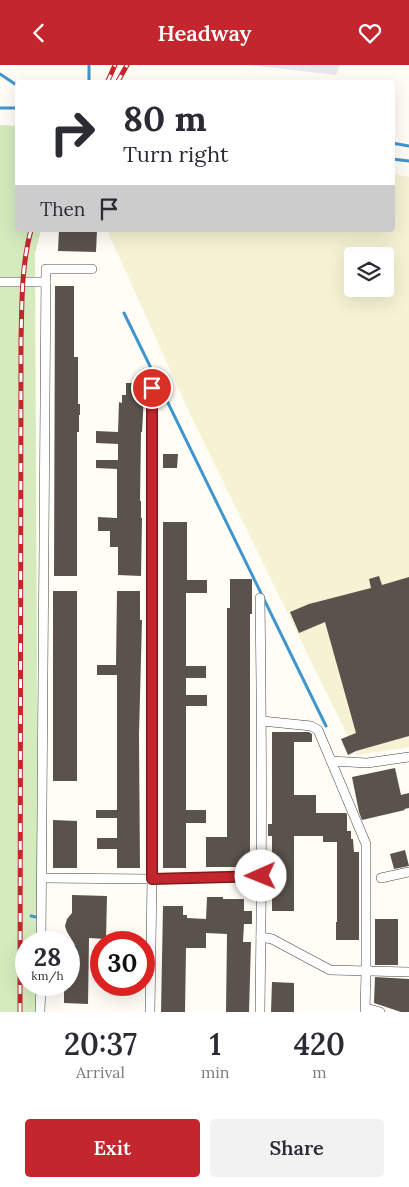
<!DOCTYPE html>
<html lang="en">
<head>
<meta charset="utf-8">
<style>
  body { margin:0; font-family:Lora,serif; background:#f2f2f3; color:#2b2b33; height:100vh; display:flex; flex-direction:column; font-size:19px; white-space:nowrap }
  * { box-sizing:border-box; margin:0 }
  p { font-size:16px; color:#7c7c81 }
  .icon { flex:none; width:28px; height:28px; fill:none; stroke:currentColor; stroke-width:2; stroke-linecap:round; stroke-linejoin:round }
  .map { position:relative; height:947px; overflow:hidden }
  .drawer { display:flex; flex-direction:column; background:#fff; flex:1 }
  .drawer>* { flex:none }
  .guide { position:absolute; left:15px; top:15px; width:380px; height:152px; border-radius:5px; box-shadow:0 5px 20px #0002; background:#fff; color:#2b2b33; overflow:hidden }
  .buttons { position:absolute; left:344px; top:182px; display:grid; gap:10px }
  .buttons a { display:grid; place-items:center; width:50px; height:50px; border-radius:5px; background:#fff; box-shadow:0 5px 20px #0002; font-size:25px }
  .speed { position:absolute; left:15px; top:866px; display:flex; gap:10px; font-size:25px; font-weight:700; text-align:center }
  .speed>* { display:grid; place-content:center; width:65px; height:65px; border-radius:50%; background:#fff; box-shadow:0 5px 20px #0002; line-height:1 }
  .speed small { font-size:12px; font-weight:400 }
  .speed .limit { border:8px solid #d22; background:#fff; color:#111 }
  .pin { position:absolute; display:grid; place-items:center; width:42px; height:42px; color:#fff; margin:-21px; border:2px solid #fff; border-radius:50%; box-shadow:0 1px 5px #0007 }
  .me { position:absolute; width:55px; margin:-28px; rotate:269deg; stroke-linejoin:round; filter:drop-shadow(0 0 4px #0008) }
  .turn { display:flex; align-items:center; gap:18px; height:105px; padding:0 25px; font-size:22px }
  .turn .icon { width:65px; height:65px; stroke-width:2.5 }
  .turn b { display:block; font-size:35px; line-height:42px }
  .then { display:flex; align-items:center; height:48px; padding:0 25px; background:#0003; gap:10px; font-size:19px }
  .eta { display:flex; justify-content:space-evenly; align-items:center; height:85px; text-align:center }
  .eta b { font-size:30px; font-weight:600; line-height:35px }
  .button { display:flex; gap:10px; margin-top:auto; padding:10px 25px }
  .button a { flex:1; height:58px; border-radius:5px; background:#c4262e; color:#fff; font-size:20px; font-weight:600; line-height:58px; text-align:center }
  .button a+a { background:#f2f2f3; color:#2b2b33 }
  header { display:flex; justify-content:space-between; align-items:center; height:65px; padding:0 25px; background:#c4262e; color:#fff; font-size:22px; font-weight:600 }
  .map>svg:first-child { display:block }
  .industrial { fill:#eee6ef }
  .farmland { fill:#f6f3d4; fill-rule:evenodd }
  .green { fill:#d5ebbd }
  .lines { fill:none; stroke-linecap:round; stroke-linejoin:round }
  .stream { stroke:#3f96cf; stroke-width:3 }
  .building { fill:#5a524d }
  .street-casing { stroke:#444; stroke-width:10 }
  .street { stroke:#fff; stroke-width:9 }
  .rail-casing { stroke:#c4262e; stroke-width:5 }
  .rail { stroke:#fff; stroke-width:3; stroke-dasharray:9; stroke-linecap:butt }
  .route-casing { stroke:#7f191e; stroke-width:12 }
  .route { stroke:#c4262e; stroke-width:9 }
</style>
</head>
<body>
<header><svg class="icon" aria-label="back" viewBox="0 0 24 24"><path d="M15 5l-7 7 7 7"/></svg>Headway<svg class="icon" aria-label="heart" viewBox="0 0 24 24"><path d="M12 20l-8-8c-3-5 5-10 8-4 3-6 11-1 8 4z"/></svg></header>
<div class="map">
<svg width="409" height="947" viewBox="0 0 409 947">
  <rect width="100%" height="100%" fill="#fffdf5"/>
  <polygon class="industrial" points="249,0 340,0 336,10"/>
  <path class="farmland" d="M393 109 409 112V682L357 690 189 347 107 165H392ZM352 191H385V224H352Z"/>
  <polygon class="green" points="0,60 17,61 18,165 41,165 35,188 38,813 38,877 26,878 26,920 37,920 37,947 0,947"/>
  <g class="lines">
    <g class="stream">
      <polyline points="89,0 89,18"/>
      <polyline points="0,9 18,21"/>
      <polyline points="0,43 18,43"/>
      <polyline points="392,78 409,81"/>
      <polyline points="392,94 409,96"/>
      <polyline points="124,248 326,661"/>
      <polyline points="31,851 36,852"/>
    </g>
  </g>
  <g class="building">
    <polygon points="59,165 97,165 96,187 58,186"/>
    <polygon points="55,221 74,221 74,292 78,292 78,339 80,339 80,350 79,350 79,367 77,367 77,511 54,511"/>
    <polygon points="126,318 144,318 143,350 142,367 141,367 140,436 141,436 141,453 142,453 141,511 118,510 118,482 110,482 110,466 98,466 98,452 117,453 117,404 96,403 96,395 118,395 118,379 96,378 96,366 118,367 119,337 122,338 122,330 126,330"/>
    <polygon points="163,389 178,389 177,403 163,403"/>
    <polygon points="163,457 187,457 187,515 207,515 207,528 186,528 186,601 206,601 206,613 186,613 186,630 207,630 207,641 186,641 186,745 206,745 206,758 186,758 186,803 163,803"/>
    <polygon points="379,511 382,520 409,512 409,671 356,686 348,690 341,674 356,668 325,557 299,568 290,547 309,539 371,523 369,514"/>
    <polygon points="230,514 252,514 252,549 250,549 250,802 206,802 206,772 227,772 227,543 230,543"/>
    <rect x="53" y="526" width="24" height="190"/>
    <polygon points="117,526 140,526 140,555 142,555 139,670 140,803 117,803 117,784 97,784 97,773 117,773 117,753 96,753 96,745 117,745 117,610 97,610 97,600 116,600"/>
    <polygon points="272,667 309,667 312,669 312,677 294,677 294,730 316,730 316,748 346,748 347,749 347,766 351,766 351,774 353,774 354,787 359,787 359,875 336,875 336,857 337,857 337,777 323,777 323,771 294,771 294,846 272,846 272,771 268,771 268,759 272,759"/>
    <polygon points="395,703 401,730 409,728 409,743 404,744 405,745 362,755 359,747 352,712"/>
    <polygon points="53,755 77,756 77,803 53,803"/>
    <polygon points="405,785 409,801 394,804 390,789"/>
    <polygon points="72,830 107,831 106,874 89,873 88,939 64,938 64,920 69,920 69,880 75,880 67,867 65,861 67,854 72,848"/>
    <polygon points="207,832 223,832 223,834 244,834 244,846 252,846 252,859 244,859 243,877 251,877 249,947 226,947 227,869 206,868 206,883 186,883 185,947 161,947 163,841 183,841 183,850 187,850 187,853 206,854"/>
    <rect x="375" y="854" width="23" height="46"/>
    <polygon points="375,912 409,914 409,947 401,947 374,938"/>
    <polygon points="272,917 294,918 294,947 271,947"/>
  </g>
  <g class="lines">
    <defs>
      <g id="street">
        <polyline points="0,217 46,217"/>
        <polyline points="262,656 311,661 318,665 366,779 366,906 365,947"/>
        <polyline points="331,696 367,698 409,692"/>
        <polyline points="42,813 152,814 261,811"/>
        <polyline points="381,813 409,807"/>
        <polyline points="261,872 272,874 330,905 409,907"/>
        <polyline points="41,878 46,204 92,204"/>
        <polyline points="366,943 380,947"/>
        <polyline points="40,947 41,920"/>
        <polyline points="150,947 152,814 152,323"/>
        <path d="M260 947C262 809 262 671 260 533"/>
      </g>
    </defs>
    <use href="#street" class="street-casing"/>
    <use href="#street" class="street"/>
    <defs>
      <g id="rail">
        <polyline points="107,18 115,0"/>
        <polyline points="117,18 127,0"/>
        <path d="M20 947 21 277C22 239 21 202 31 165"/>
      </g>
    </defs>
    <use href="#rail" class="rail-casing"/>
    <use href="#rail" class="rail"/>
  </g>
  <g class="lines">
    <defs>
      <polyline id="route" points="152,323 152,814 261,811"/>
    </defs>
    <use href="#route" class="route-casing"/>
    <use href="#route" class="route"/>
  </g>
</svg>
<div class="buttons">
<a><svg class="icon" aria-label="layers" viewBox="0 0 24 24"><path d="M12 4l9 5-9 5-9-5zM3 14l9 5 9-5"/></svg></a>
</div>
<div class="speed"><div>28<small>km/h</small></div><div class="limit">30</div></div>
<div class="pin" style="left:152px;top:323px;background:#d93025"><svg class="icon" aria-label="arrive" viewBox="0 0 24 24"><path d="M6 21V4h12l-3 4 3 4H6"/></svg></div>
<svg class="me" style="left:261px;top:811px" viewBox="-20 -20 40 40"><circle r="19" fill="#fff"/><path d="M0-13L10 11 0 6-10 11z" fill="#c4262e"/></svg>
<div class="guide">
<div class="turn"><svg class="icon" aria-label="right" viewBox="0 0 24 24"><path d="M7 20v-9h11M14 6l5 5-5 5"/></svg><div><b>80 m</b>Turn right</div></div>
<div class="then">Then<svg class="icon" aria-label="arrive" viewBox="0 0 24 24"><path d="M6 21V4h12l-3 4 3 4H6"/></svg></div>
</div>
</div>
<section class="drawer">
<div class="eta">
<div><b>20:37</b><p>Arrival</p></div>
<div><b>1</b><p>min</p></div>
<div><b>420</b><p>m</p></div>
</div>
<div class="button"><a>Exit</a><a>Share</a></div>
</section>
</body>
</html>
